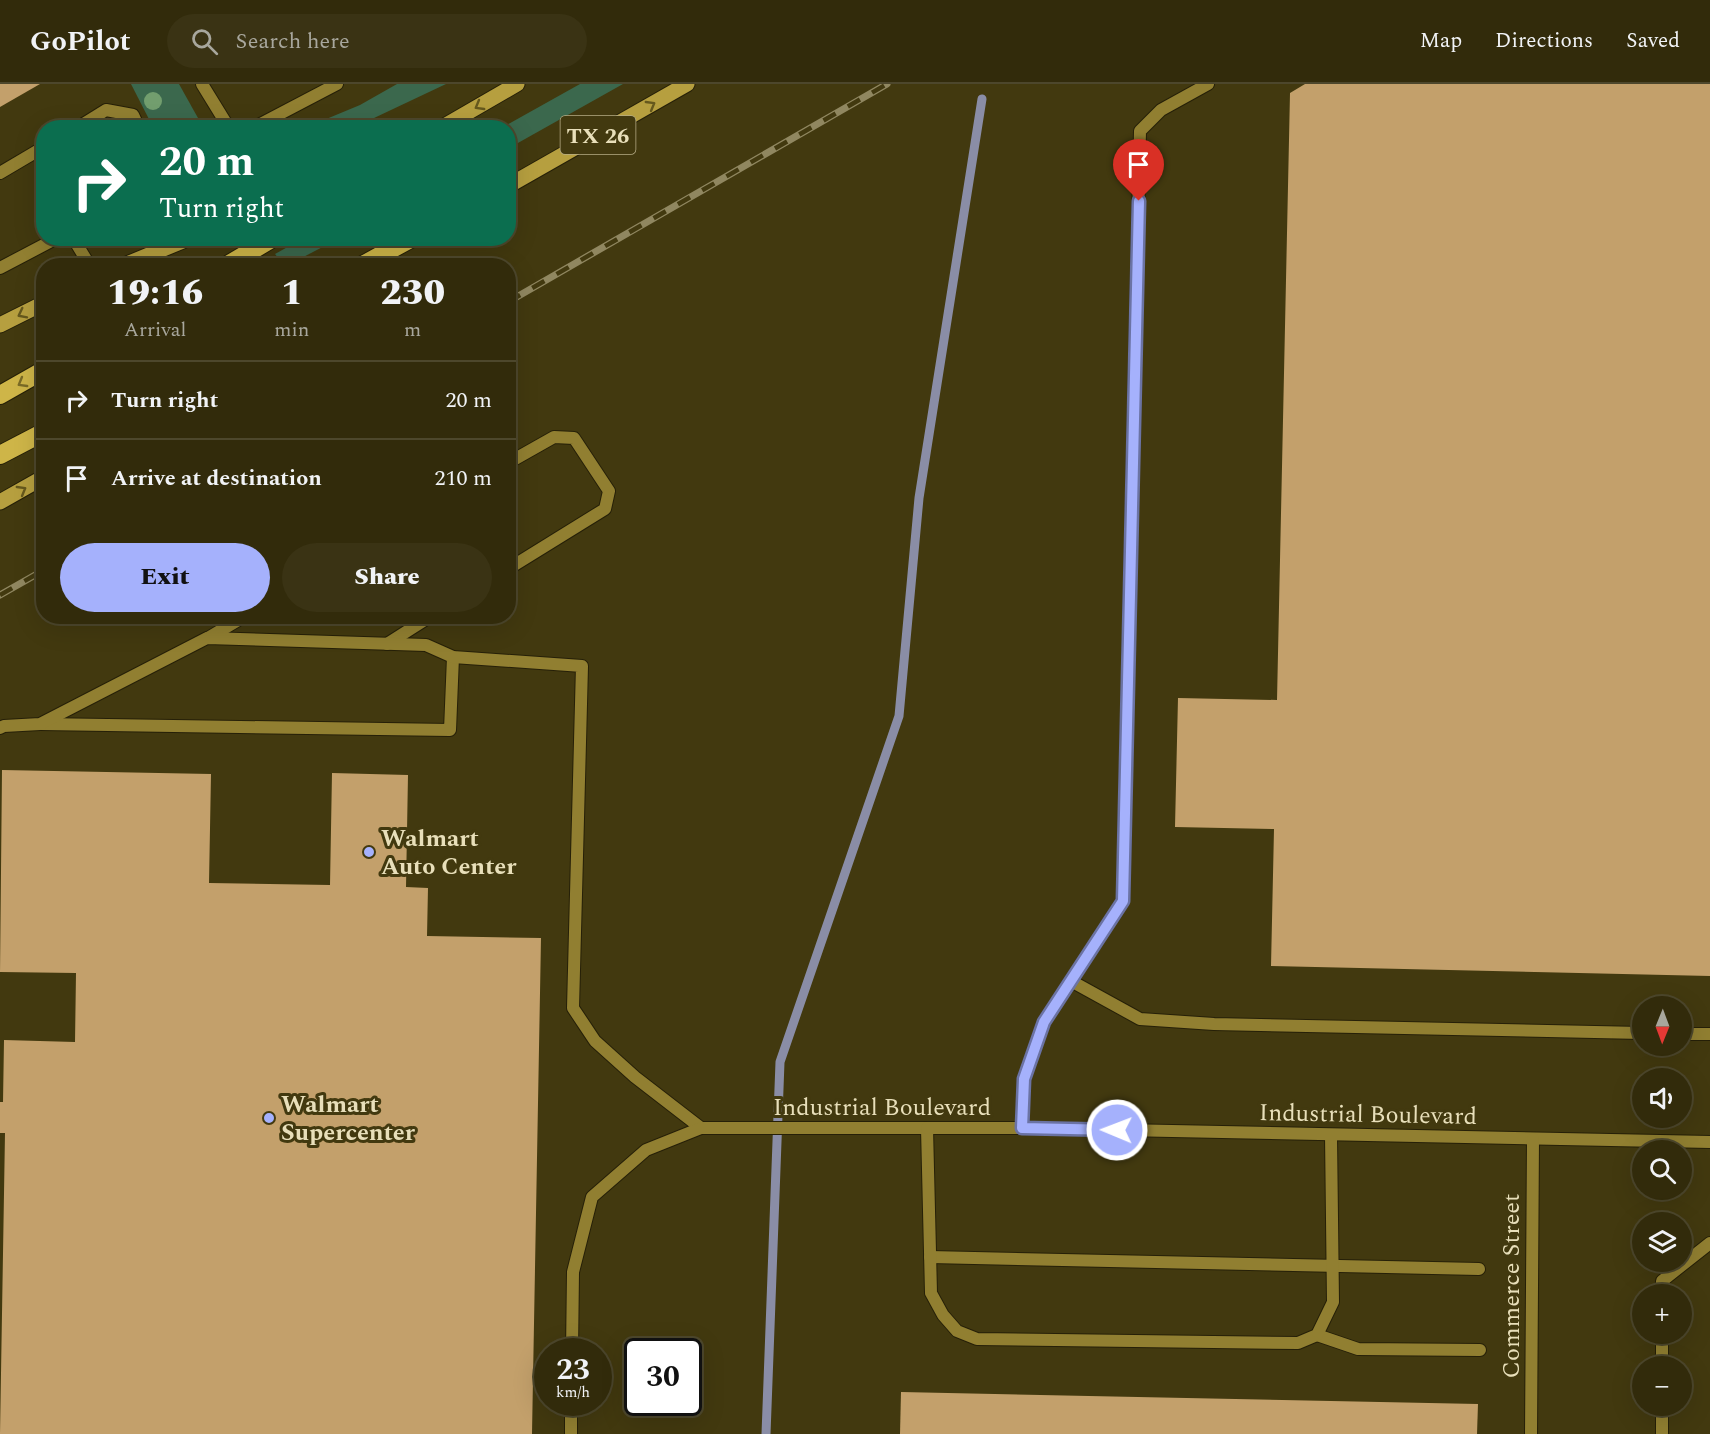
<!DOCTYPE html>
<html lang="en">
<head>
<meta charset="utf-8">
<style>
  body { margin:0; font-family:Spectral,serif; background:#3a3314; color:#f1f3f6; height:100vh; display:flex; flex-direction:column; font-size:22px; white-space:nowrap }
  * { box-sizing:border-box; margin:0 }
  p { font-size:20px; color:#a8a79d }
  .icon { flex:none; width:33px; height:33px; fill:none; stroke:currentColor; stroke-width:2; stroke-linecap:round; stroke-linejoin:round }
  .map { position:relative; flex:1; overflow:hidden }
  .panel { position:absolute; left:36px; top:174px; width:480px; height:366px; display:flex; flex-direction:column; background:#322b0b; border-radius:24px; box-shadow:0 6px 24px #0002,0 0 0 2px #4d472c }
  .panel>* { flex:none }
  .hud { position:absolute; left:36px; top:36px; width:480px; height:126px; border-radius:24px; box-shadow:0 6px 24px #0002,0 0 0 2px #4d472c; background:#0b6e4f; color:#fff; overflow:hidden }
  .needle { width:39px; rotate:181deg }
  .tools { position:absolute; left:1632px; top:912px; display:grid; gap:12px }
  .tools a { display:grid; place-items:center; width:60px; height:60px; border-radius:50%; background:#322b0b; box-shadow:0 6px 24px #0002,0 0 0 2px #4d472c; font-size:30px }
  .speed { position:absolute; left:534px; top:1254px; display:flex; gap:12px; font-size:30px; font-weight:700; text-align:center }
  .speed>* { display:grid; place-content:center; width:78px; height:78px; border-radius:50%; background:#322b0b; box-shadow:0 6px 24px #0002,0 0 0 2px #4d472c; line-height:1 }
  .speed small { font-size:15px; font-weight:400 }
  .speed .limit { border:3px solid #111; border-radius:9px; background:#fff; color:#111 }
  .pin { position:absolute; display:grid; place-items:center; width:51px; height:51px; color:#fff; margin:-62px -26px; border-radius:50% 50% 50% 0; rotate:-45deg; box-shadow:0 0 6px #0007 }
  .pin .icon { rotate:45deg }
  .me { position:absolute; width:66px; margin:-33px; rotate:271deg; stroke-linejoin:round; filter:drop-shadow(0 0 4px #0008) }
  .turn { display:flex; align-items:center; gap:21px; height:126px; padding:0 24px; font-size:27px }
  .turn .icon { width:78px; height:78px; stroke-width:2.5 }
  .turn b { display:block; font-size:42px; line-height:51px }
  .eta { display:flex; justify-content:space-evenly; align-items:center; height:102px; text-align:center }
  .eta b { font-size:36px; font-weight:800; line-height:42px }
  .action { display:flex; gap:12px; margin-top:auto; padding:12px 24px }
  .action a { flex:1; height:69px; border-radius:36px; background:#a5b1fc; color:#111; font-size:24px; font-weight:800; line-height:69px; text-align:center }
  .action a+a { background:#3a3314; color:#f1f3f6 }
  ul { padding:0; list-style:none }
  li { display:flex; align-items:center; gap:18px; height:78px; padding:0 24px; border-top:2px solid #4d472c }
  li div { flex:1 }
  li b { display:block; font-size:22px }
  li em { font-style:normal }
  header { display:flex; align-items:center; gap:36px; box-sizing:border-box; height:84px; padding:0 30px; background:#322b0b; border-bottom:2px solid #4d472c }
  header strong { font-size:28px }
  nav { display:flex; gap:33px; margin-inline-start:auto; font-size:21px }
  .search { width:420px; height:54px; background:#3a3314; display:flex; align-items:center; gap:15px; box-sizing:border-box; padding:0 21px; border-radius:33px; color:#a8a79d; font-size:22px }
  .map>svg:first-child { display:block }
  .green { fill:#3b684d }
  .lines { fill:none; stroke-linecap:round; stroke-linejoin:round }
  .stream { stroke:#8a8da6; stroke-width:9 }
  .building { fill:#c3a06b }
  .service-casing { stroke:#262008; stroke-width:14 }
  .minor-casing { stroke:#262008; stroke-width:14 }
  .primary-casing { stroke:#262008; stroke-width:17 }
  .motorway-casing { stroke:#262008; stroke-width:20 }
  .service { stroke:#917f31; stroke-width:12 }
  .minor { stroke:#917f31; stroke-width:12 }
  .primary { stroke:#b69f3f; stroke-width:15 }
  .motorway { stroke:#ceb548; stroke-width:18 }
  .rail-casing { stroke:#908760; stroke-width:7 }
  .rail { stroke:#42390f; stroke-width:4.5; stroke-dasharray:14; stroke-linecap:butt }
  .tree { fill:#729e6e }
  .oneway { stroke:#65581d }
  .oneway2 { stroke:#7a6b26 }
  .route-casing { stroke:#6b73a4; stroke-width:15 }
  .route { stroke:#a5b1fc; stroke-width:10 }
  .poi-dot { fill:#a5b1fc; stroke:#42390f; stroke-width:2 }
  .labels { text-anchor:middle; stroke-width:6; stroke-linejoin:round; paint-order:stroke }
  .shield { fill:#42390f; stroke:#b6ad87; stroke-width:1.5 }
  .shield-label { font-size:22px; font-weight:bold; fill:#e8dfba }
  .poi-label { font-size:24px; font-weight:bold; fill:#e8dfba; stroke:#42390f; text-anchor:start }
  .street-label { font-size:24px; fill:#e8dfba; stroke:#42390f }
</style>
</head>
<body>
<header>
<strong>GoPilot</strong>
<div class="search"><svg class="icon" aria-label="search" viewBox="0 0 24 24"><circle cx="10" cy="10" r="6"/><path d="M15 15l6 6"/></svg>Search here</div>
<nav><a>Map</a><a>Directions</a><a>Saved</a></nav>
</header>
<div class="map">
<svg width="1710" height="1350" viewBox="0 0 1710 1350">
  <rect width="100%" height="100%" fill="#42390f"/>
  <g class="green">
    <polygon points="131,0 179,0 203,43 153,43"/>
    <polygon points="397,0 446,0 355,43 307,43 360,21"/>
    <polygon points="580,0 623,0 509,64 508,44 503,43"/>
    <polygon points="302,155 338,155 288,181 266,181 279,175 275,170"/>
  </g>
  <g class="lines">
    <polyline class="stream" points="766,1350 780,978 899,632 919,414 982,15"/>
  </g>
  <g class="building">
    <polygon points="0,0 40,0 0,23"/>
    <polygon points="1305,0 1710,0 1710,892 1271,882 1274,745 1175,743 1178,614 1277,616 1290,9"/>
    <polygon points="2,686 211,690 209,799 330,801 332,689 408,691 406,803 428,804 427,852 541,854 532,1350 0,1350 5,1049 0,1049 0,1018 3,1018 4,956 75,958 76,889 0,888"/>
    <polygon points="901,1308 1478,1320 1477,1350 900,1350"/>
  </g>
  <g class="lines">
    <defs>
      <g id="service">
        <polyline points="202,0 229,44"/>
        <polyline points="77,44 106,26 133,31 139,44"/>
        <polyline points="253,44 337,0"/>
        <polyline points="0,89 44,63"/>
        <polyline points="73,154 90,182"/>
        <polyline points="0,184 57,154"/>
        <polyline points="508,379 554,353 574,354 609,407 605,425 508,485"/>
        <polyline points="208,554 245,532"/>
        <polyline points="387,560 431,532"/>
        <polyline points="41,640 450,646 453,573"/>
        <polyline points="0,644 4,642 40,640 207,554 426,561 453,573 582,582 573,924 595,957 635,993 701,1044"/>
        <polyline points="1071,897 1140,935 1214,940 1642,949"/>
        <polyline points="1682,950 1710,950"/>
        <polyline points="1022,1044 1024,995 1044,938 1123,817 1140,47 1161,26 1208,0"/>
        <polyline points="930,1173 1479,1185"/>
        <polyline points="1662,1210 1662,1197 1710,1159"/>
        <polyline points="1662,1250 1662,1282"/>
        <polyline points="1317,1251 1358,1265 1480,1266"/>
        <polyline points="572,1268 573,1188 592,1113 646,1066 701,1044 927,1044 931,1209 943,1231 957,1247 977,1255 1298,1259 1317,1251 1333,1218 1331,1051"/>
        <polyline points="1662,1322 1662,1350"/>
        <polyline points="571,1350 571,1318"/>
      </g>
      <g id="minor">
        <polyline points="927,1044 1022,1044 1710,1058"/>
        <polyline points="1531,1350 1533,1055"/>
      </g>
      <g id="primary">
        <polyline points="441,44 517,0"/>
        <polyline points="508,102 687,0"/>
        <polyline points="122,182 190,154"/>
        <polyline points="0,241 44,219"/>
        <polyline points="0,418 44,393"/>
      </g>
      <g id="motorway">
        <polyline points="226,182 273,154"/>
        <polyline points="361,182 412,154"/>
        <polyline points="0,311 44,286"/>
        <polyline points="0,371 44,348"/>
      </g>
    </defs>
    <use href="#service" class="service-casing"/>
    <use href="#minor" class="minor-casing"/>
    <use href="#primary" class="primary-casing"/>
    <use href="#motorway" class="motorway-casing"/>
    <use href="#service" class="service"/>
    <use href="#minor" class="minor"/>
    <use href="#primary" class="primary"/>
    <use href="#motorway" class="motorway"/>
    <defs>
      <g id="rail">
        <polyline points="508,218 887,0"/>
        <polyline points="0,511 44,486"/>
      </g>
    </defs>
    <use href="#rail" class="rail-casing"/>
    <use href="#rail" class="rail"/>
  </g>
  <circle class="tree" cx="153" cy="17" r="9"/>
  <defs><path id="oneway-chevron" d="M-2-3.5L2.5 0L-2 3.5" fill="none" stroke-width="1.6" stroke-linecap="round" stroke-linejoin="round" transform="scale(1.5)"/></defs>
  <g class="oneway">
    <use href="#oneway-chevron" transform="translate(651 21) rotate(-30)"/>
    <use href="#oneway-chevron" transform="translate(479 22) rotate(150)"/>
    <use href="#oneway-chevron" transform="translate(22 230) rotate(153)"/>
    <use href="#oneway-chevron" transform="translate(22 406) rotate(-30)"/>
  </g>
  <use class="oneway2" href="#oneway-chevron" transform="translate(22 299) rotate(150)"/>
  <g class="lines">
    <defs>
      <polyline id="route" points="1117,1046 1022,1044 1024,995 1044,938 1123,817 1139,117"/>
    </defs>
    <use href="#route" class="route-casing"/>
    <use href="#route" class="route"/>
  </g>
  <g class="poi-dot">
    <circle cx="369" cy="768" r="6"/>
    <circle cx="269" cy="1034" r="6"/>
  </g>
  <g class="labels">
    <rect class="shield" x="560.5" y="32" width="75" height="38" rx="4.5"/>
    <g class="shield-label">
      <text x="598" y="59">TX 26</text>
    </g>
    <g class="poi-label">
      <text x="381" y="762">Walmart<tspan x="381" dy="28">Auto Center</tspan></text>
      <text x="281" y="1028">Walmart<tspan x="281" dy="28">Supercenter</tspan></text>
    </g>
    <g class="street-label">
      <text x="882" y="1031">Industrial Boulevard</text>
      <text transform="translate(1368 1030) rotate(1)" y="8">Industrial Boulevard</text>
      <text transform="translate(1511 1202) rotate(-90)" y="8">Commerce Street</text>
    </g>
  </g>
</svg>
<div class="tools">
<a><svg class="needle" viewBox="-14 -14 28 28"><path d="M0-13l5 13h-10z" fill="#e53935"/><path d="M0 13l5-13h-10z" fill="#a8a79d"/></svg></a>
<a><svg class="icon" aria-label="sound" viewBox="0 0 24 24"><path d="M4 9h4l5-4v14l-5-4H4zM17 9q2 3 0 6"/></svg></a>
<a><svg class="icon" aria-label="search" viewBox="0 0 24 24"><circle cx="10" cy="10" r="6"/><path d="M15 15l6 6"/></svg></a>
<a><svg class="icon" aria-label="layers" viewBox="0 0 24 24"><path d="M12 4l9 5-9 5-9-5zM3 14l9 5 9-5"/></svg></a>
<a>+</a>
<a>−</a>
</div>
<div class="speed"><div>23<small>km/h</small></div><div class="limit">30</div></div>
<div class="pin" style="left:1139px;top:117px;background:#d93025"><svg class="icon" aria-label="arrive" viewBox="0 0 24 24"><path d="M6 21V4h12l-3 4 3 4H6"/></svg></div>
<svg class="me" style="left:1117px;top:1046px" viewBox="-20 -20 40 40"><circle r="17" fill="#a5b1fc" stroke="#fff" stroke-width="3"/><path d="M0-11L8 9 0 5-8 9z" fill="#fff"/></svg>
<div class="hud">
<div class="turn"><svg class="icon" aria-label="right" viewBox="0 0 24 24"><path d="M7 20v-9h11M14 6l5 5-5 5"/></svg><div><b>20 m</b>Turn right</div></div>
</div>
<section class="panel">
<div class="eta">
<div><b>19:16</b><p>Arrival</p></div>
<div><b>1</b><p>min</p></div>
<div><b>230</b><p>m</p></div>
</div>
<ul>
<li><svg class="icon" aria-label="right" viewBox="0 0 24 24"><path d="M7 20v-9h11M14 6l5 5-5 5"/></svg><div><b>Turn right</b></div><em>20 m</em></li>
<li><svg class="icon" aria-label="arrive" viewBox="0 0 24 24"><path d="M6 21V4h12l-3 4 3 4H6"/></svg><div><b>Arrive at destination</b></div><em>210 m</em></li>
</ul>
<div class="action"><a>Exit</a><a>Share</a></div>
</section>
</div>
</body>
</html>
